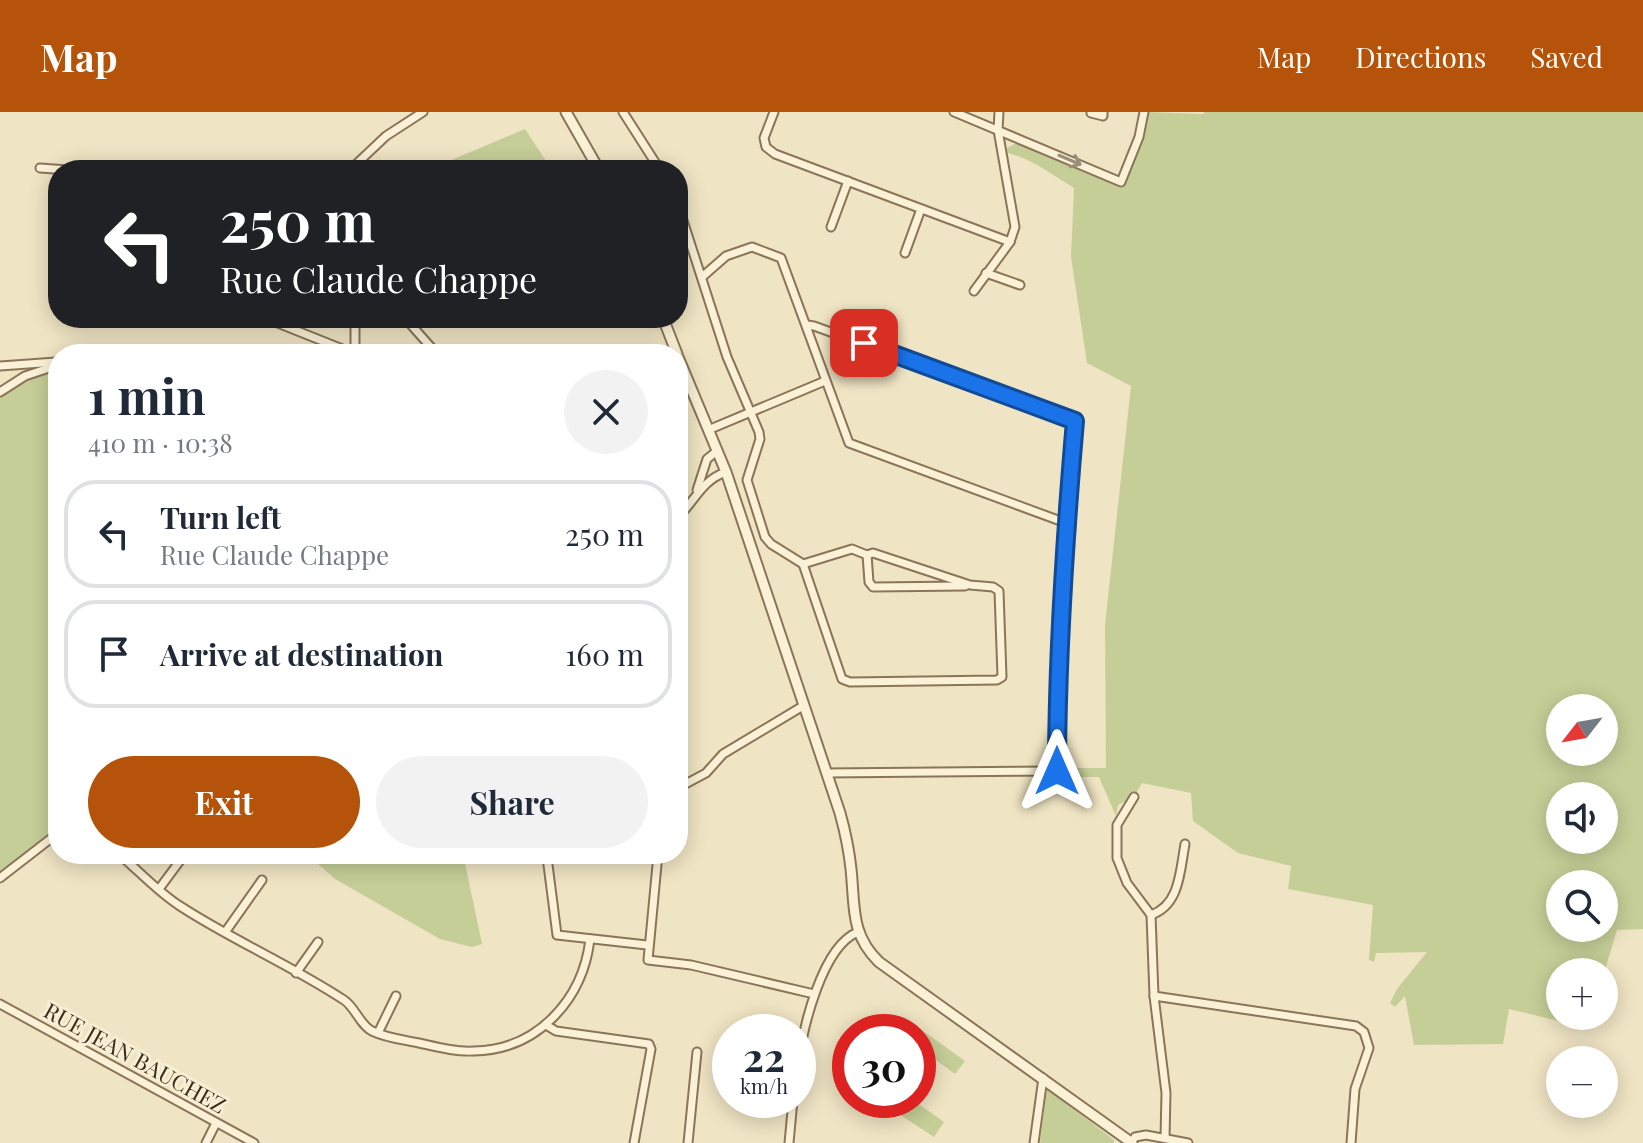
<!DOCTYPE html>
<html lang="en">
<head>
<meta charset="utf-8">
<style>
  body { margin:0; font-family:"Playfair Display",serif; background:#f2f2f3; color:#1f2937; height:100vh; display:flex; flex-direction:column; font-size:30px; white-space:nowrap }
  * { box-sizing:border-box; margin:0 }
  p { font-size:26px; color:#747a83 }
  .icon { flex:none; width:44px; height:44px; fill:none; stroke:currentColor; stroke-width:2; stroke-linecap:round; stroke-linejoin:round }
  .map { position:relative; flex:1; overflow:hidden }
  .drawer { position:absolute; left:48px; top:232px; width:640px; height:520px; display:flex; flex-direction:column; background:#fff; border-radius:32px; box-shadow:0 4px 20px #0003 }
  .drawer>* { flex:none }
  .banner { position:absolute; left:48px; top:48px; width:640px; height:168px; border-radius:32px; box-shadow:0 4px 20px #0003; background:#202124; color:#fff; overflow:hidden }
  .needle { width:52px; rotate:239deg }
  .buttons { position:absolute; left:1546px; top:582px; display:grid; gap:16px }
  .buttons a { display:grid; place-items:center; width:72px; height:72px; border-radius:50%; background:#fff; box-shadow:0 4px 20px #0003; font-size:40px }
  .speed { position:absolute; left:712px; top:902px; display:flex; gap:16px; font-size:40px; font-weight:700; text-align:center }
  .speed>* { display:grid; place-content:center; width:104px; height:104px; border-radius:50%; background:#fff; box-shadow:0 4px 20px #0003; line-height:1 }
  .speed small { font-size:20px; font-weight:400 }
  .speed .limit { border:12px solid #d22; background:#fff; color:#111 }
  .pin { position:absolute; display:grid; place-items:center; width:68px; height:68px; color:#fff; margin:-34px; border-radius:16px; box-shadow:0 4px 12px #0006 }
  .me { position:absolute; width:88px; margin:-44px; rotate:0deg; stroke-linejoin:round; filter:drop-shadow(0 0 6px #0008) }
  .turn { display:flex; align-items:center; gap:28px; height:168px; padding:0 40px; font-size:36px }
  .turn .icon { width:104px; height:104px; stroke-width:2.5 }
  .turn b { display:block; font-size:56px; line-height:68px }
  .round { display:grid; place-items:center; flex:none; width:84px; height:84px; border-radius:42px; background:#f2f2f3 }
  .overview { display:flex; align-items:center; justify-content:space-between; height:136px; padding:0 40px }
  h1 { font-size:48px; font-weight:700; line-height:60px }
  .action { display:flex; gap:16px; margin-top:auto; padding:16px 40px }
  .action a { flex:1; height:92px; border-radius:48px; background:#b45309; color:#fff; font-size:32px; font-weight:700; line-height:92px; text-align:center }
  .action a+a { background:#f2f2f3; color:#1f2937 }
  ul { padding:0; list-style:none }
  li { display:flex; align-items:center; gap:24px; height:108px; margin:0 16px 12px; padding:0 24px; border:4px solid #e0e1e3; border-radius:32px }
  li div { flex:1 }
  li b { display:block; font-size:30px }
  li em { font-style:normal }
  header { display:flex; align-items:center; gap:48px; box-sizing:border-box; height:112px; padding:0 40px; background:#b45309; color:#fff }
  header strong { font-size:38px }
  nav { display:flex; gap:44px; margin-inline-start:auto; font-size:28px }
  .map>svg:first-child { display:block }
  .green { fill:#c5ce97; fill-rule:evenodd }
  .lines { fill:none; stroke-linecap:round; stroke-linejoin:round }
  .minor-casing { stroke:#8a7559; stroke-width:11 }
  .tertiary-casing { stroke:#8a7559; stroke-width:13 }
  .minor { stroke:#faf1d7; stroke-width:7 }
  .tertiary { stroke:#faf1d7; stroke-width:9 }
  .oneway { stroke:#9a8f7a }
  .route-casing { stroke:#114b97; stroke-width:20 }
  .route { stroke:#1a73e8; stroke-width:14 }
  .labels { text-anchor:middle; stroke-width:6; stroke-linejoin:round; paint-order:stroke }
  .street-label { font-size:22px; fill:#3a2d1e; stroke:#f7eed3 }
</style>
</head>
<body>
<header>
<strong>Map</strong>
<nav><a>Map</a><a>Directions</a><a>Saved</a></nav>
</header>
<div class="map">
<svg width="1643" height="1031" viewBox="0 0 1643 1031">
  <rect width="100%" height="100%" fill="#efe4c3"/>
  <g class="green">
    <path d="M1147 0 1203 2 1204 0H1643V817L1617 818 1604 861 1560 860V904H1592L1588 916 1509 897 1503 932 1414 933 1405 884 1395 895 1390 891 1397 877 1427 840 1376 841 1374 850 1369 848 1373 793 1288 777 1291 754 1238 741 1193 709 1191 681 1142 671 1134 685 1118 693 1116 704 1099 665H1072V656H1106L1105 513 1131 274 1087 251 1071 145 1074 76C1051 62 1034 48 1008 41L1007 36 1022 28 1121 70ZM1560 596H1604V640H1560ZM1560 684H1604V728H1560ZM1560 772H1604V816H1560Z"/>
    <polygon points="525,17 546,49 524,58 438,58 435,55"/>
    <polygon points="58,253 58,718 0,763 0,280"/>
    <polygon points="307,742 463,742 482,832 472,835 440,827 335,767"/>
    <polygon points="919,916 965,949 955,962 918,935 918,920 916,920"/>
    <polygon points="1047,977 1114,1028 1114,1031 1040,1031"/>
    <polygon points="902,988 913,988 944,1010 934,1025 899,1002 897,995"/>
  </g>
  <g class="lines">
    <defs>
      <g id="minor">
        <polyline points="623,0 660,58"/>
        <polyline points="774,0 764,26 766,35 775,42 1010,130"/>
        <polyline points="954,0 1121,70 1139,25 1144,0"/>
        <polyline points="1091,1 1103,4 1103,0"/>
        <polyline points="40,56 68,58"/>
        <polyline points="350,58 386,24 423,0"/>
        <polyline points="678,93 727,245 759,320 760,327 747,368 765,425 771,432 803,452 842,567 850,570 997,568 1002,565 999,479 993,475 970,473 873,441 867,443"/>
        <polyline points="831,115 848,69"/>
        <polyline points="905,141 921,97"/>
        <polyline points="986,161 1020,173"/>
        <polyline points="702,165 726,144 752,135 781,146 849,331 1066,411"/>
        <polyline points="974,179 1010,130 1015,115 998,18 999,0"/>
        <polyline points="265,206 355,242"/>
        <polyline points="405,206 437,242"/>
        <polyline points="807,213 814,214 1075,309 1066,411 1057,659"/>
        <polyline points="355,242 355,206"/>
        <polyline points="0,254 56,250"/>
        <polyline points="0,280 25,264 58,253"/>
        <polyline points="708,318 825,269"/>
        <polyline points="697,378 707,347 717,339"/>
        <path d="M678 405C695 389 702 368 726 360"/>
        <polyline points="803,452 852,437 867,443 869,470 873,475 965,474"/>
        <polyline points="826,661 1057,659 1072,661"/>
        <polyline points="678,676 706,661 723,642 803,594"/>
        <polyline points="1134,685 1117,713 1117,746 1127,771 1151,803 1154,884 1166,981 1165,1026"/>
        <path d="M119 742C139 759 158 780 180 794 232 828 291 853 344 888 355 895 360 913 372 919 386 926 405 928 419 931 437 935 455 940 474 939 537 938 583 888 590 827"/>
        <polyline points="553,742 547,745 557,823 647,833"/>
        <polyline points="658,742 648,848 691,853 814,882"/>
        <polyline points="0,766 58,721"/>
        <polyline points="159,777 185,742"/>
        <path d="M1151 803C1180 793 1180 759 1185 732"/>
        <polyline points="226,819 262,768"/>
        <polyline points="296,861 318,830"/>
        <polyline points="1154,884 1356,914 1364,920 1369,936 1355,977 1351,1031"/>
        <polyline points="0,892 254,1031"/>
        <polyline points="546,913 556,919 649,932 651,937 634,1031"/>
        <polyline points="378,921 396,884"/>
        <path d="M798 952C803 916 822 834 858 820"/>
        <polyline points="206,1031 216,1011"/>
        <polyline points="688,1031 697,940"/>
        <polyline points="789,1031 793,988"/>
        <polyline points="1034,1031 1043,966"/>
        <polyline points="1131,1031 1135,1025 1146,1023 1188,1031"/>
      </g>
      <g id="tertiary">
        <polyline points="566,0 599,58"/>
        <polyline points="663,206 677,242"/>
        <path d="M678 245 726 360 840 701C845 719 849 738 851 757 855 794 850 822 879 850L1132 1031"/>
      </g>
    </defs>
    <use href="#minor" class="minor-casing"/>
    <use href="#tertiary" class="tertiary-casing"/>
    <use href="#minor" class="minor"/>
    <use href="#tertiary" class="tertiary"/>
  </g>
  <defs><path id="oneway-shaft" d="M-6 0H5M1.5-3L5.5 0L1.5 3" fill="none" stroke-width="1.6" stroke-linecap="round" stroke-linejoin="round" transform="scale(2)"/></defs>
  <use class="oneway" href="#oneway-shaft" transform="translate(1070 48) rotate(23)"/>
  <g class="lines">
    <defs>
      <path id="route" d="M864 231 1075 309C1065 425 1057 542 1057 659"/>
    </defs>
    <use href="#route" class="route-casing"/>
    <use href="#route" class="route"/>
  </g>
  <g class="labels">
    <g class="street-label">
      <text transform="translate(135 946) rotate(29)" y="8">RUE JEAN BAUCHEZ</text>
    </g>
  </g>
</svg>
<div class="buttons">
<a><svg class="needle" viewBox="-14 -14 28 28"><path d="M0-13l5 13h-10z" fill="#e53935"/><path d="M0 13l5-13h-10z" fill="#747a83"/></svg></a>
<a><svg class="icon" aria-label="sound" viewBox="0 0 24 24"><path d="M4 9h4l5-4v14l-5-4H4zM17 9q2 3 0 6"/></svg></a>
<a><svg class="icon" aria-label="search" viewBox="0 0 24 24"><circle cx="10" cy="10" r="6"/><path d="M15 15l6 6"/></svg></a>
<a>+</a>
<a>−</a>
</div>
<div class="speed"><div>22<small>km/h</small></div><div class="limit">30</div></div>
<div class="pin" style="left:864px;top:231px;background:#d93025"><svg class="icon" aria-label="arrive" viewBox="0 0 24 24"><path d="M6 21V4h12l-3 4 3 4H6"/></svg></div>
<svg class="me" style="left:1057px;top:659px" viewBox="-20 -20 40 40"><path d="M0-17L14 15 0 8-14 15z" fill="#1a73e8" stroke="#fff" stroke-width="4"/></svg>
<div class="banner">
<div class="turn"><svg class="icon" aria-label="left" viewBox="0 0 24 24"><path d="M17 20v-9H6M10 6l-5 5 5 5"/></svg><div><b>250 m</b>Rue Claude Chappe</div></div>
</div>
<section class="drawer">
<div class="overview"><div><h1>1 min</h1><p>410 m · 10:38</p></div><a class="round"><svg class="icon" aria-label="close" viewBox="0 0 24 24"><path d="M6 6l12 12M18 6L6 18"/></svg></a></div>
<ul>
<li><svg class="icon" aria-label="left" viewBox="0 0 24 24"><path d="M17 20v-9H6M10 6l-5 5 5 5"/></svg><div><b>Turn left</b><p>Rue Claude Chappe</p></div><em>250 m</em></li>
<li><svg class="icon" aria-label="arrive" viewBox="0 0 24 24"><path d="M6 21V4h12l-3 4 3 4H6"/></svg><div><b>Arrive at destination</b></div><em>160 m</em></li>
</ul>
<div class="action"><a>Exit</a><a>Share</a></div>
</section>
</div>
</body>
</html>
